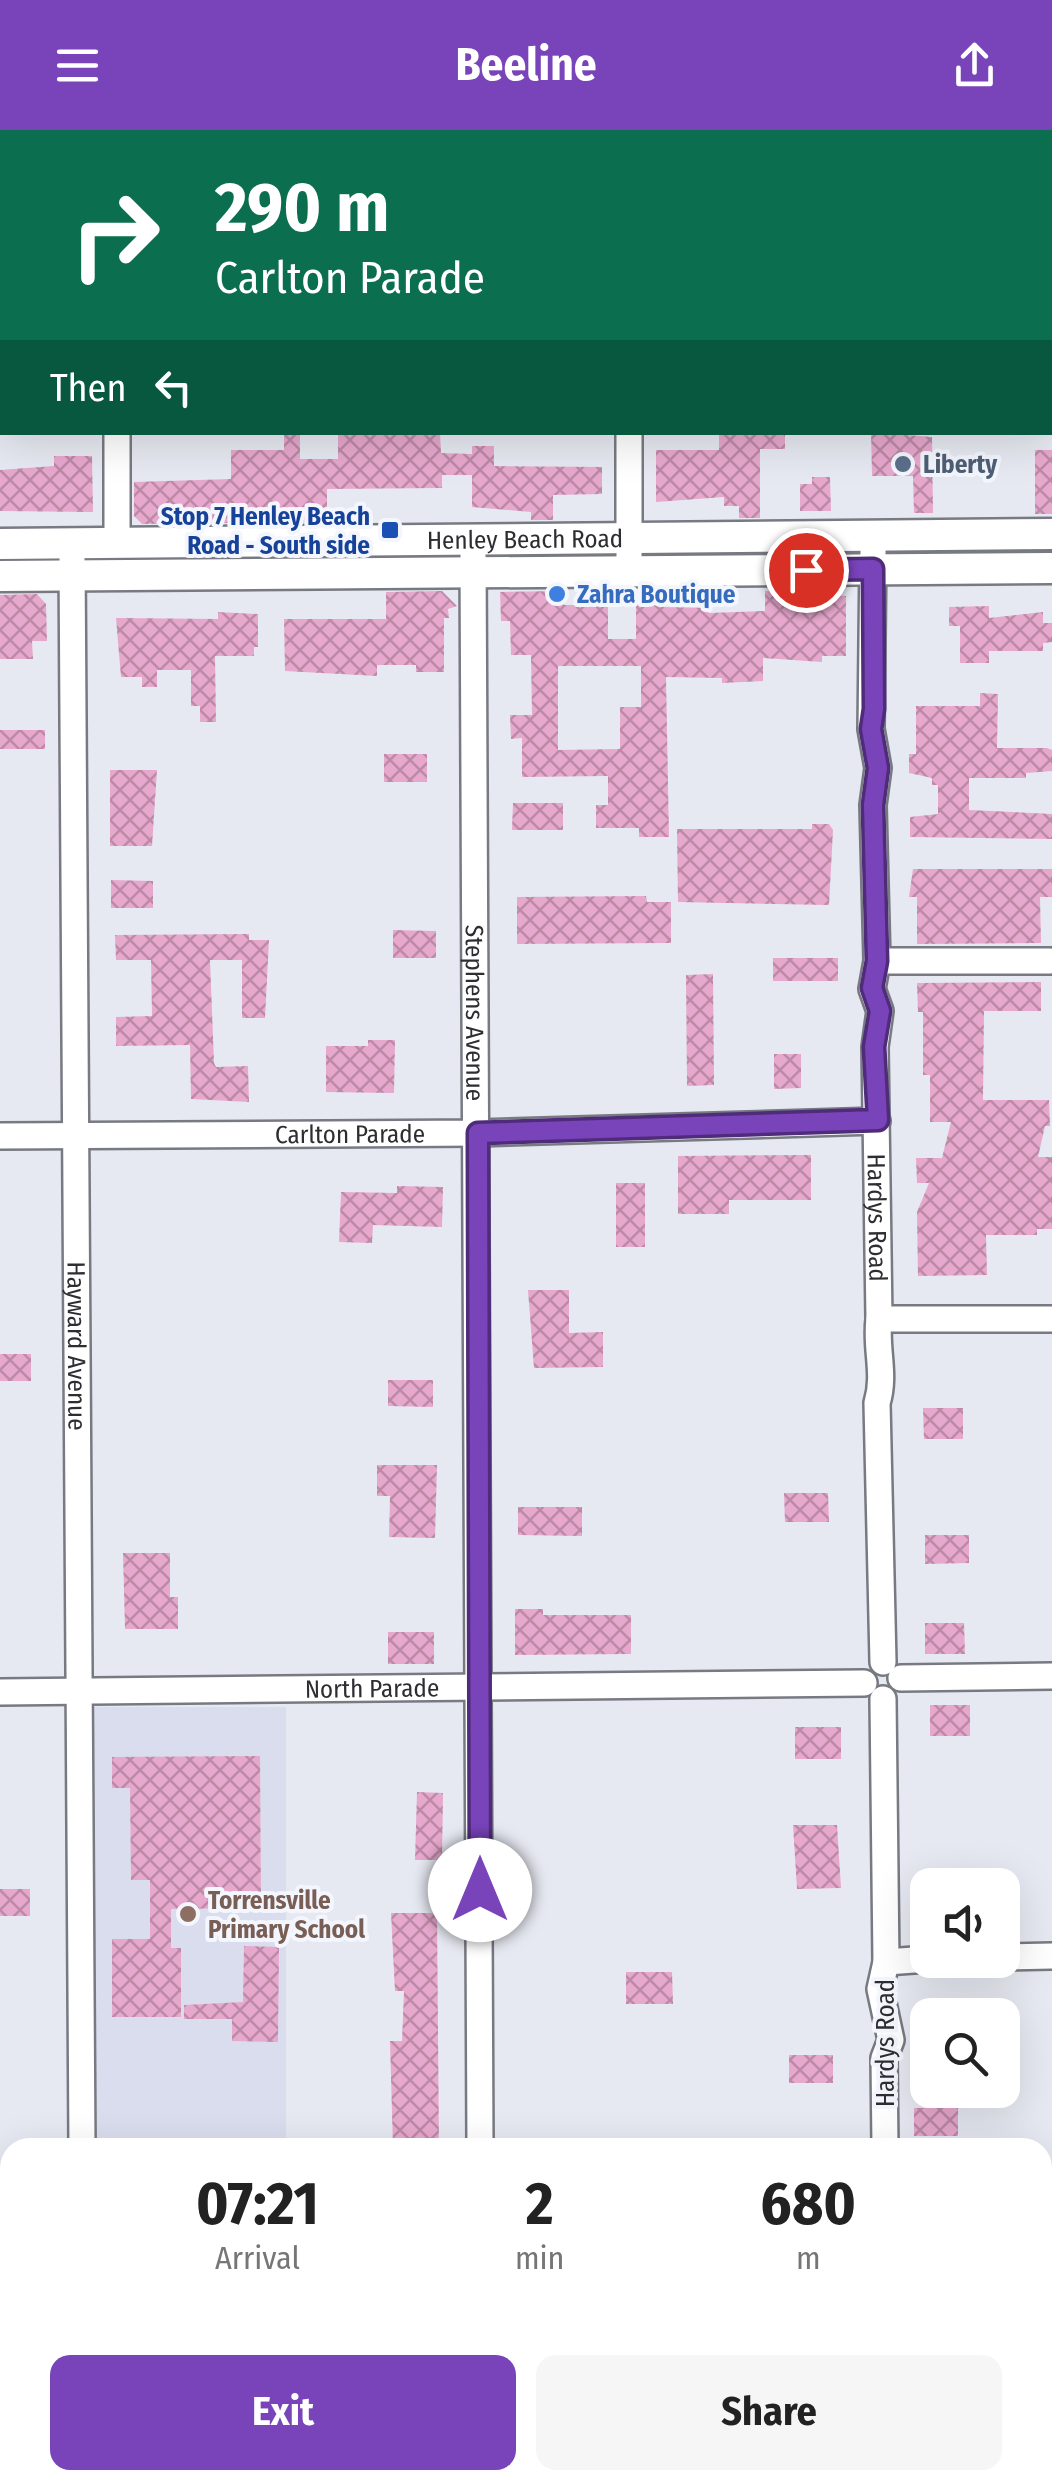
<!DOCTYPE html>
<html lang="en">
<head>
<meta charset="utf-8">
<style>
  body { margin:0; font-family:"Fira Sans Condensed",sans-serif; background:#f6f6f6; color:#222; height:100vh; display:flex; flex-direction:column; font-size:38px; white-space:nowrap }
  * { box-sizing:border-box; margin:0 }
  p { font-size:32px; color:#767676 }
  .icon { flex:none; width:55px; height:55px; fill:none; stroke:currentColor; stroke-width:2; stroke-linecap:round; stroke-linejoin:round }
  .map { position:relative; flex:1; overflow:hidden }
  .sheet { position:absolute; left:0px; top:2008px; width:1052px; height:352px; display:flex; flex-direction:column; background:#fff; border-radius:30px 30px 0 0; box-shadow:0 10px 40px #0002 }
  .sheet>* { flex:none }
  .top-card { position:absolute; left:0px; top:0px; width:1052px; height:305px; box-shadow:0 10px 40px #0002; background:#0b6e4f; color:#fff; overflow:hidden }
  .buttons { position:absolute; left:910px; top:1738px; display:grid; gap:20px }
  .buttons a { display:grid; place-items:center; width:110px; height:110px; border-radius:20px; background:#fff; box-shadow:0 10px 40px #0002; font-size:50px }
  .pin { position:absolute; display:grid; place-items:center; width:85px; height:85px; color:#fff; margin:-42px; border:5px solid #fff; border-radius:50%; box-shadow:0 2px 10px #0007 }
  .me { position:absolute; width:110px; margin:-55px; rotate:0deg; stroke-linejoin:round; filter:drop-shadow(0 0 8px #0008) }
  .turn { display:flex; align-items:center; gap:35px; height:210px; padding:0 50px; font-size:45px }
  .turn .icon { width:130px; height:130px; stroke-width:2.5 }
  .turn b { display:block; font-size:70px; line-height:85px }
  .then { display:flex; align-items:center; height:95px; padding:0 50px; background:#0003; gap:20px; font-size:38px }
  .eta { display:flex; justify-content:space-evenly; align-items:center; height:170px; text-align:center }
  .eta b { font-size:60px; font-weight:700; line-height:70px }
  .button { display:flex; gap:20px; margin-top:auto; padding:20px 50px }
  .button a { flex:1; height:115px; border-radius:20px; background:#7943ba; color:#fff; font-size:40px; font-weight:700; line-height:115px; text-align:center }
  .button a+a { background:#f6f6f6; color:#222 }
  header { display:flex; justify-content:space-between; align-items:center; height:130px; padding:0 50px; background:#7943ba; color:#fff; font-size:45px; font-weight:700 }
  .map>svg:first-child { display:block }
  .built { fill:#dadded }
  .building { fill:url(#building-cross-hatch); fill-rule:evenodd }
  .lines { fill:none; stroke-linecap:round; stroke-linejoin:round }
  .minor-casing { stroke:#787a82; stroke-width:30 }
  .major-casing { stroke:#787a82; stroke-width:35 }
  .minor { stroke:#fff; stroke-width:25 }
  .major { stroke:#fff; stroke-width:30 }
  .route-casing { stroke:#4f2c79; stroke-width:25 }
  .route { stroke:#7943ba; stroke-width:18 }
  .service-dot { fill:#5c6f8a; stroke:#f4f6fe; stroke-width:4 }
  .transit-dot { fill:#1a4fb4; stroke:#f4f6fe; stroke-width:4 }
  .shop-dot { fill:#3f7fe0; stroke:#f4f6fe; stroke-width:4 }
  .education-dot { fill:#8d6e63; stroke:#f4f6fe; stroke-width:4 }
  .labels { text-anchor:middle; stroke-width:8; stroke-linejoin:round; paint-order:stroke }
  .service-label { font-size:25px; font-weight:bold; fill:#4e5e75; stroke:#f4f6fe; text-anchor:start }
  .transit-label { font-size:25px; font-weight:bold; fill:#164399; stroke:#f4f6fe; text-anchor:end }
  .street-label { font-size:25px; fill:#2e2e32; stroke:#f4f6fe }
  .shop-label { font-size:25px; font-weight:bold; fill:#366cbe; stroke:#f4f6fe; text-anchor:start }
  .education-label { font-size:25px; font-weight:bold; fill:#785e54; stroke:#f4f6fe; text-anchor:start }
</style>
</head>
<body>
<header><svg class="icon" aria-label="menu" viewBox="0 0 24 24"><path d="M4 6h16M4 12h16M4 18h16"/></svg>Beeline<svg class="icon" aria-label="share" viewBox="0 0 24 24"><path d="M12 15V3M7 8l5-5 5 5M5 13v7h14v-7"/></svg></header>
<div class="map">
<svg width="1052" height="2359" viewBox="0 0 1052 2359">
  <defs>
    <pattern id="building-cross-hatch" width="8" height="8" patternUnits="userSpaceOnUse" patternTransform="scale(2.5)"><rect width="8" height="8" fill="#e7a8cd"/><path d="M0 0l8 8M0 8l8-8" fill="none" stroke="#bc89a7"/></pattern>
  </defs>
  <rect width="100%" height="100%" fill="#e7e9f2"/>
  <polygon class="built" points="89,1577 286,1577 286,2017 93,2017"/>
  <g class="building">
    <polygon points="284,302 300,302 300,329 338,329 338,302 440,302 441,323 472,324 472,316 494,316 494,336 602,337 602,364 553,365 553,390 531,390 531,382 472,377 472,345 442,345 442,358 327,359 327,392 142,394 134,386 134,352 231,349 231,320 284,320"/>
    <polygon points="719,302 785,302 785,319 760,319 760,388 739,388 739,376 724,376 724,367 656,372 656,320 719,320"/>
    <polygon points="871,302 932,307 933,383 914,383 913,346 872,346"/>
    <rect x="1035" y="320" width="17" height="64"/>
    <polygon points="54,326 92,326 93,382 0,381 0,340 54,336"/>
    <polygon points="812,347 830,347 831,381 800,381 800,354 812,354"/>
    <polygon points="442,461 457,476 448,479 449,488 444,488 444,542 416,542 416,535 377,535 377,546 285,541 284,489 386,489 386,462"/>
    <path d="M563 461 564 475H608V509H636V465L655 464V472H663V477L709 478V483L765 481V461L846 466V526H822V532L763 528V551L722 553V548L666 547 669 707H639V698H596V675H608V646L522 647V608L511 609 510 585H532L531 525H511L510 491H501L500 462ZM558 536H641V577H620V619L558 620Z"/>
    <polygon points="37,464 46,474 47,511 32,511 33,529 0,529 0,465"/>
    <polygon points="989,476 989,488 1043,482 1043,493 1052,493 1052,512 1043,513 1043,521 989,521 989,533 960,533 960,496 949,496 949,477"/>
    <polygon points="218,482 258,484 258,517 254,517 254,526 215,526 216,592 200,592 200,576 191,576 191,540 157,540 157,557 142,557 142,547 121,547 116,488 218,489"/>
    <polygon points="980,563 998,564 997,618 1047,618 1052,620 1052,641 1026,643 1026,648 969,648 969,680 1052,684 1052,709 910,707 910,687 938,684 938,655 932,655 932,648 909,643 909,624 916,624 916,576 980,576"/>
    <rect x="0" y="600" width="45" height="19"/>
    <rect x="384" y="624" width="43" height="28"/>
    <polygon points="110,640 157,640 152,716 110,716"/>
    <polygon points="513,673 563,673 563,700 512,700"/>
    <polygon points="812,694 829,694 833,700 829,775 678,772 677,699 812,699"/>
    <polygon points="913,739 1052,739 1052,767 1040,767 1041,813 917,814 917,767 909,767"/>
    <polygon points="111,750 153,751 153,778 111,778"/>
    <polygon points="646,766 647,772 671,772 671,813 517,814 517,767"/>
    <polygon points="393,800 436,801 436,828 393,828"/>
    <polygon points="249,804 249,810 269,810 265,888 242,888 242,830 210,830 214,933 216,937 248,936 249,972 191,969 190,915 116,916 116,887 152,886 151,830 116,830 115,805"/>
    <rect x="773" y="828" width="65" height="23"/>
    <polygon points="713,844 714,955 687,956 686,845"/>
    <polygon points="1041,852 1041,881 984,881 983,970 1049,970 1050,996 1045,996 1038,1027 1052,1027 1052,1099 1037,1099 1037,1105 986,1105 987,1145 918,1146 917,1082 929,1053 917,1053 916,1028 942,1028 951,992 930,992 930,945 923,945 923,882 918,882 917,853"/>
    <polygon points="368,910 395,910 394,963 326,962 326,916 368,916"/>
    <polygon points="774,924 801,924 801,958 774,959"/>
    <polygon points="811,1025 811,1070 729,1070 729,1084 678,1084 678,1026"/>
    <rect x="616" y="1053" width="29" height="64"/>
    <polygon points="397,1056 443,1057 442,1097 373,1095 372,1113 339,1112 341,1062 397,1063"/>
    <polygon points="528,1160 569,1160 569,1203 603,1202 603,1237 534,1238"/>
    <rect x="0" y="1224" width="31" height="27"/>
    <polygon points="388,1250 433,1250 433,1277 388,1276"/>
    <polygon points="923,1278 963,1278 963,1309 924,1309"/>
    <polygon points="377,1335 437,1335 435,1408 389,1407 390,1366 377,1366"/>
    <polygon points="784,1363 828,1363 829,1392 785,1392"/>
    <polygon points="518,1377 582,1377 582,1406 518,1405"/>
    <polygon points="925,1405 969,1405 969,1433 925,1434"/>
    <polygon points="123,1423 170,1423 170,1467 178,1467 178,1499 125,1499"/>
    <polygon points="515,1479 543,1479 543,1485 631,1485 631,1524 515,1525"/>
    <polygon points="925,1493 964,1493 965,1524 925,1524"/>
    <rect x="388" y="1502" width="46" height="32"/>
    <rect x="930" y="1575" width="40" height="31"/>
    <rect x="795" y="1597" width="46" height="32"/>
    <polygon points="260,1626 261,1778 171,1779 171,1818 181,1818 181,1887 112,1887 112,1809 150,1809 150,1750 131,1750 130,1658 112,1658 112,1627"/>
    <polygon points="417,1662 443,1663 442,1730 415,1730"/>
    <polygon points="793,1695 837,1695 841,1758 797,1759"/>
    <rect x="0" y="1759" width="30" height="27"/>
    <polygon points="391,1783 437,1783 439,2018 393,2018 390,1911 402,1911 404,1861 395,1861"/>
    <polygon points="244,1816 279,1817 278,1912 232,1911 232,1889 184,1889 184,1875 243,1872"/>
    <polygon points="626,1842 672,1842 673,1874 626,1874"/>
    <rect x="789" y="1925" width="44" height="28"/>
    <rect x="914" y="1978" width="44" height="28"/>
  </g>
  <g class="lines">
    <defs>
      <g id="minor">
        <polyline points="116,0 116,2"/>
        <polyline points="627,0 627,2"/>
        <polyline points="1050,131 1052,131"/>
        <polyline points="117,302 117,413"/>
        <polyline points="629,302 629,427"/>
        <path id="s1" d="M873 421 871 599 878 638 873 675 877 831 872 859 880 881 875 917 879 1189C875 1218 886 1244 877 1273L883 1532"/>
        <path id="s2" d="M473 423 480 2018"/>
        <path id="s3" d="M72 428 82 2018"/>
        <polyline points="877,831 1050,831"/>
        <path id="s4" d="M0 1006 478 1003 877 991"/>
        <polyline points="879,1189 1052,1189"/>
        <polyline points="901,1548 1052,1546"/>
        <path id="s5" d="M0 1562 864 1553"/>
        <polyline points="883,1569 886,1832 880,1859 891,1910 884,1928 885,2018"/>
        <polyline points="1002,1827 1052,1826"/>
        <polyline points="886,1832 928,1829"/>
        <polyline points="0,2157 10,2160"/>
        <polyline points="1042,2172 1052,2172"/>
        <polyline points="84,2350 84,2359"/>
        <polyline points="485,2350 485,2359"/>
        <polyline points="887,2350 887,2359"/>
      </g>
      <g id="major">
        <path id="s6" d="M0 414 1052 404"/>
        <polyline points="0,446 1052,438"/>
      </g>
    </defs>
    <use href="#minor" class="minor-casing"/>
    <use href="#major" class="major-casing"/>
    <use href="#minor" class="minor"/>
    <use href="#major" class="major"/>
  </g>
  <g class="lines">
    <defs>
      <polyline id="route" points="480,1760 478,1003 878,990 874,917 880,881 872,858 877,831 873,675 878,638 871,599 874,579 873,439 806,440"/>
    </defs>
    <use href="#route" class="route-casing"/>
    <use href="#route" class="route"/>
  </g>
  <circle class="service-dot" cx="903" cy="334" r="10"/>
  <rect class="transit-dot" x="380" y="390" width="20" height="20" rx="5"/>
  <circle class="shop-dot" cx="557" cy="464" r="10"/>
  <circle class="education-dot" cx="188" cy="1784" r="10"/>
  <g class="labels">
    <g class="service-label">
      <text x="923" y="343">Liberty</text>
    </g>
    <g class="transit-label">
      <text x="370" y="395">Stop 7 Henley Beach<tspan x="370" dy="29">Road - South side</tspan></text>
    </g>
    <g class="street-label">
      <text dy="9" stroke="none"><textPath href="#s6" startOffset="525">Henley Beach Road</textPath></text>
      <text dy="9" stroke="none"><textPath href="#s2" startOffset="460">Stephens Avenue</textPath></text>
      <text dy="9" stroke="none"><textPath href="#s4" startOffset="350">Carlton Parade</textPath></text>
      <text dy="9" stroke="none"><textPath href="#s1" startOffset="670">Hardys Road</textPath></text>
      <text dy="9" stroke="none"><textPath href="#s3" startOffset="788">Hayward Avenue</textPath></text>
      <text dy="9" stroke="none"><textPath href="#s5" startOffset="372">North Parade</textPath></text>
      <text transform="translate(885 1913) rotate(-90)" y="9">Hardys Road</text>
    </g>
    <g class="shop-label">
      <text x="577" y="473">Zahra Boutique</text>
    </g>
    <g class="education-label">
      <text x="208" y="1779">Torrensville<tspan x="208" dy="29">Primary School</tspan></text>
    </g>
  </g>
</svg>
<div class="buttons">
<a><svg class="icon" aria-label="sound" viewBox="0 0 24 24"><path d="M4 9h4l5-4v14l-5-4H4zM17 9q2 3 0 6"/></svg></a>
<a><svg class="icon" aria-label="search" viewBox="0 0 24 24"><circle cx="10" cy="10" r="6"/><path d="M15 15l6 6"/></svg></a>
</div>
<div class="pin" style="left:806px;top:440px;background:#d93025"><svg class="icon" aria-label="arrive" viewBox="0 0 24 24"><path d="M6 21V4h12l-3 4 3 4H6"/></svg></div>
<svg class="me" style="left:480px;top:1760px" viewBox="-20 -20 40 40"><circle r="19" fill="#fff"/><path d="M0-13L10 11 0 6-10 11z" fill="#7943ba"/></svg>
<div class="top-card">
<div class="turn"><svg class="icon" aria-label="right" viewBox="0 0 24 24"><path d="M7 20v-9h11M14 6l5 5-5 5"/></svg><div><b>290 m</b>Carlton Parade</div></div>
<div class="then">Then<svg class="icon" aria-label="left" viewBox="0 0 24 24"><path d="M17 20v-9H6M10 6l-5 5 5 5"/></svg></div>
</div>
<section class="sheet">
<div class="eta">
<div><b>07:21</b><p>Arrival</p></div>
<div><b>2</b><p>min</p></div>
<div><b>680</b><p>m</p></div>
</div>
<div class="button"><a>Exit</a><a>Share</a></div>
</section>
</div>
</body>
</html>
